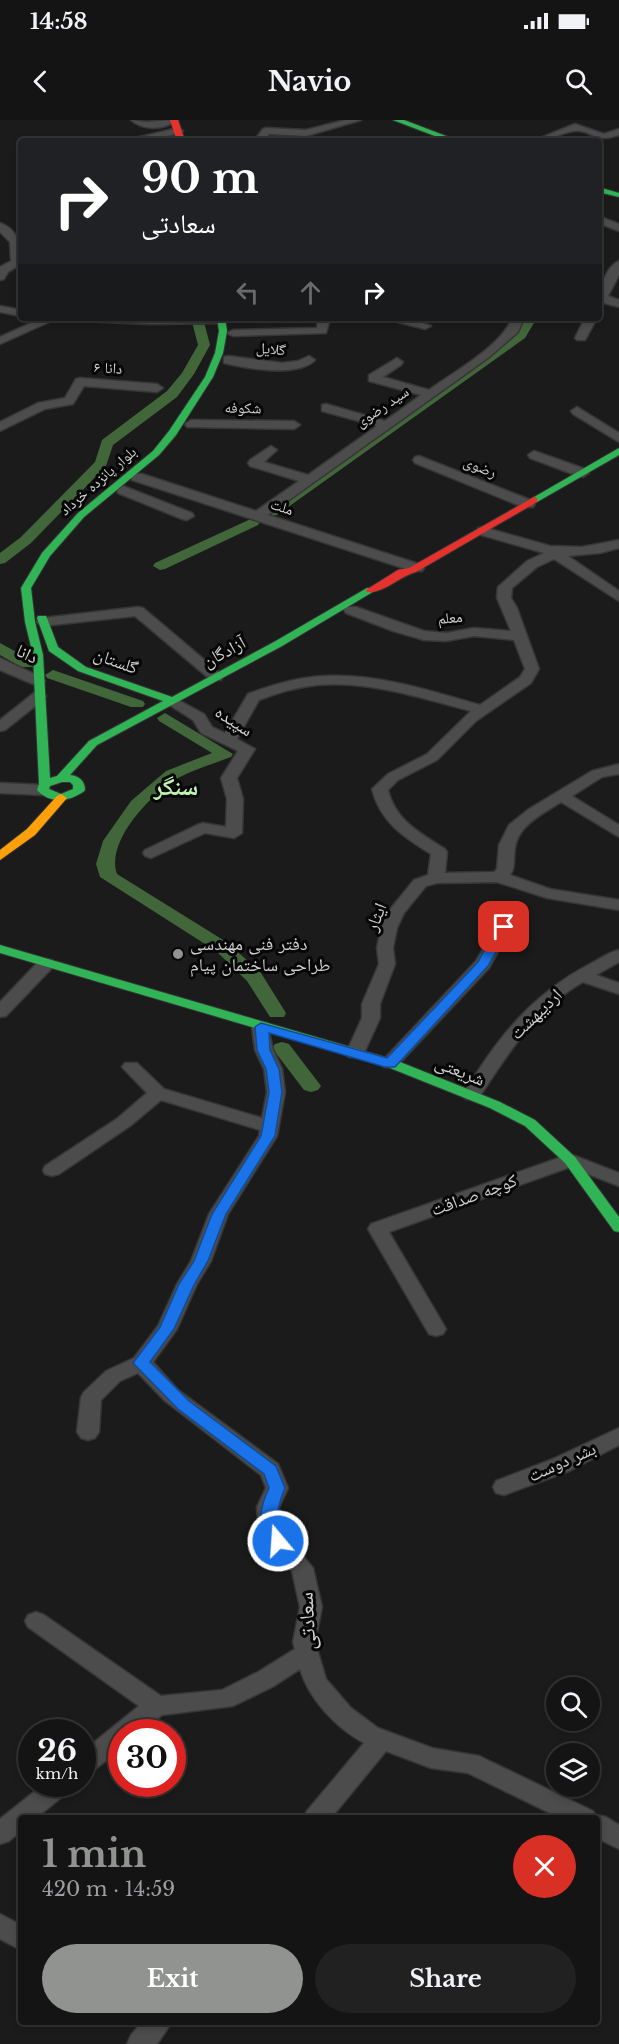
<!DOCTYPE html>
<html lang="en">
<head>
<meta charset="utf-8">
<style>
  body { margin:0; font-family:"Libre Baskerville","Noto Naskh Arabic",serif; background:#212122; color:#f1f3f6; height:100vh; display:flex; flex-direction:column; font-size:22px; white-space:nowrap }
  * { box-sizing:border-box; margin:0 }
  p { font-size:20px; color:#9d9ea0 }
  .icon { flex:none; width:33px; height:33px; fill:none; stroke:currentColor; stroke-width:2; stroke-linecap:round; stroke-linejoin:round }
  .map { position:relative; flex:1; overflow:hidden }
  .sheet { position:absolute; left:18px; top:1695px; width:582px; height:210px; display:flex; flex-direction:column; background:#141414; border-radius:6px; box-shadow:0 3px 9px #0003,0 0 0 2px #333334 }
  .sheet>* { flex:none }
  .banner { position:absolute; left:18px; top:18px; width:584px; height:183px; border-radius:6px; box-shadow:0 3px 9px #0003,0 0 0 2px #333334; background:#202124; color:#fff; overflow:hidden }
  .tools { position:absolute; left:546px; top:1557px; display:grid; gap:12px }
  .tools a { display:grid; place-items:center; width:54px; height:54px; border-radius:50%; background:#141414; box-shadow:0 3px 9px #0003,0 0 0 2px #333334; font-size:30px }
  .speed { position:absolute; left:18px; top:1599px; display:flex; gap:12px; font-size:30px; font-weight:700; text-align:center }
  .speed>* { display:grid; place-content:center; width:78px; height:78px; border-radius:50%; background:#141414; box-shadow:0 3px 9px #0003,0 0 0 2px #333334; line-height:1 }
  .speed small { font-size:15px; font-weight:400 }
  .speed .limit { border:9px solid #d22; background:#fff; color:#111 }
  .pin { position:absolute; display:grid; place-items:center; width:51px; height:51px; color:#fff; margin:-26px; border-radius:12px; box-shadow:0 3px 9px #0006 }
  .me { position:absolute; width:66px; margin:-33px; rotate:342deg; stroke-linejoin:round; filter:drop-shadow(0 0 4px #0008) }
  .turn { display:flex; align-items:center; gap:21px; height:126px; padding:0 24px; font-size:27px }
  .turn .icon { width:78px; height:78px; stroke-width:2.5 }
  .turn b { display:block; font-size:42px; line-height:51px }
  .lanes { display:flex; align-items:center; height:57px; padding:0 24px; background:#0003; justify-content:center; gap:30px; direction:ltr }
  .lanes .off { opacity:.35 }
  .round { display:grid; place-items:center; flex:none; width:63px; height:63px; border-radius:32px; background:#212122 }
  .summary { display:flex; align-items:center; justify-content:space-between; height:102px; padding:0 24px }
  h1 { font-size:36px; font-weight:700; line-height:45px; color:#919391 }
  .primary-button { display:flex; gap:12px; margin-top:auto; padding:12px 24px }
  .primary-button a { flex:1; height:69px; border-radius:36px; background:#919391; color:#fff; font-size:24px; font-weight:700; line-height:69px; text-align:center }
  .primary-button a+a { background:#212122; color:#f1f3f6 }
  .status { display:flex; justify-content:space-between; align-items:center; height:42px; padding:0 30px; background:#141414; direction:ltr }
  .status svg { height:16px; fill:currentColor }
  header { display:flex; justify-content:space-between; align-items:center; height:78px; padding:0 24px; background:#141414; font-size:27px; font-weight:700 }
  .map>svg:first-child { display:block }
  .lines { fill:none; stroke-linecap:round; stroke-linejoin:round }
  .canal { fill:#41663a; fill-rule:evenodd }
  .street-casing { stroke:#363636; stroke-width:3 }
  .fast-casing { stroke:#363636; stroke-width:2 }
  .slow-casing { stroke:#363636; stroke-width:2 }
  .jam-casing { stroke:#363636; stroke-width:2 }
  .street { fill:#4b4c4b; fill-rule:evenodd }
  .fast { fill:#30b455; fill-rule:evenodd }
  .slow { fill:#ff9f0a; fill-rule:evenodd }
  .jam { fill:#e5322d; fill-rule:evenodd }
  .route { fill:#1a73e8; stroke:#114b97; stroke-width:1.5 }
  .poi-dot { fill:#919391; stroke:#060706; stroke-width:2 }
  .labels { text-anchor:middle; stroke-width:6; stroke-linejoin:round; paint-order:stroke }
  .far-street-label { font-size:15px; fill:#d1d3d1; stroke:#060706 }
  .street-label { font-size:18px; fill:#d1d3d1; stroke:#060706 }
  .poi-label { font-size:18px; fill:#d1d3d1; stroke:#060706; text-anchor:start }
  .near-street-label { font-size:21px; fill:#d1d3d1; stroke:#060706 }
  .district-label { font-size:24px; font-weight:bold; fill:#c0f4b5; stroke:#060706 }
</style>
</head>
<body>
<div class="status"><b>14:58</b><svg viewBox="0 0 49 12"><path d="M0 12V9h3v3zM5 12V6h3v6zM10 12V3h3v9zM15 12V0h3v12zM26 1h20v11H26zM47 4h2v5h-2z"/></svg></div>
<header><svg class="icon" aria-label="back" viewBox="0 0 24 24"><path d="M15 5l-7 7 7 7"/></svg>Navio<svg class="icon" aria-label="search" viewBox="0 0 24 24"><circle cx="10" cy="10" r="6"/><path d="M15 15l6 6"/></svg></header>
<div class="map">
<svg width="619" height="1924" viewBox="0 0 619 1924">
  <rect width="100%" height="100%" fill="#1a1b1a"/>
  <g class="lines">
    <g class="canal">
      <polygon points="191,198 203,198 210,225 194,254 177,277 113,325 106,346 31,423 5,443 0,444 0,433 21,417 95,342 102,320 167,271 182,253 198,225"/>
      <polygon points="525,198 537,198 525,218 277,395 267,395 265,392 267,389 516,213"/>
      <polygon points="253,398 258,399 260,402 258,405 165,449 160,450 153,446 155,443"/>
      <polygon points="0,523 33,541 35,544 33,547 21,547 0,535"/>
      <polygon points="53,550 143,581 145,584 143,587 131,587 47,558 45,555"/>
      <path d="M165 593 233 634 231 637C213 644 195 649 178 658 152 673 105 721 117 754L228 823 261 853 286 893 284 897H270L247 861 216 831 100 757 96 744 103 721 131 681 166 651 212 633 159 601 157 598Z"/>
      <polygon points="282,922 289,924 318,962 321,966 318,970 311,972 304,970 275,932 272,928 275,924"/>
    </g>
    <defs>
      <g id="street">
        <path d="M131 0 146 2 172 0 174 2C162 10 142 10 131 0Z"/>
        <polygon points="345,0 361,0 306,16 269,14 264,21 254,21 263,9 266,8 306,10"/>
        <path d="M575 4 604 14 619 9V15C593 24 591 9 574 11 559 13 552 21 533 21Z"/>
        <polygon points="178,8 183,11 181,13 143,21 123,21"/>
        <polygon points="598,96 619,104 619,111 598,103"/>
        <path d="M0 103C19 110 21 126 21 144L8 152 4 159 0 160V147L11 141 10 122 0 112Z"/>
        <path d="M619 141V155L608 176 619 180V187L604 183 598 187C598 173 605 147 619 141Z"/>
        <polygon points="0,186 21,190 21,196 0,192"/>
        <polygon points="42,198 58,198 0,224 0,217"/>
        <polygon points="77,198 225,198 227,200 221,203 151,204 83,201"/>
        <polygon points="318,198 330,198 326,213 233,216 227,213 233,210 317,208"/>
        <polygon points="388,198 407,198 431,206 425,209 390,200"/>
        <path d="M512 198H524L518 212 488 238 268 395 422 445 424 448 422 451H412L132 360 131 357 132 354H142L256 391 299 361 250 346 248 343 250 340 271 326 277 330 264 342 308 355 377 306 322 291V285L326 284 385 301 421 275 369 261V255L397 238 403 242 401 245 383 257 429 270C452 253 503 225 512 198Z"/>
        <polygon points="585,198 597,198 585,220 577,220 575,218"/>
        <path d="M228 236 282 243 298 241 309 236 315 240C297 258 246 248 224 243V237Z"/>
        <polygon points="80,258 157,264 163,268 157,272 84,266 73,284 45,289 0,311 0,302 38,283 65,278 76,259"/>
        <polygon points="577,287 619,313 619,322 573,294 571,291"/>
        <polygon points="191,300 294,301 300,305 294,309 187,307 185,304"/>
        <polygon points="534,331 588,350 589,353 583,357 578,356 530,338 528,335"/>
        <polygon points="419,336 533,381 535,384 533,387 523,387 415,343 413,340 415,337"/>
        <polygon points="123,366 192,393 194,396 187,400 182,399 118,373 117,370"/>
        <path d="M483 407 550 426 582 427 619 420V428L600 433 568 436 619 471V481L554 439 537 447 512 468 511 478 517 488 539 549 531 563 476 601 437 640 398 660 388 670C395 700 420 713 445 729L447 732 445 753 494 752 497 749 499 725 509 705 529 689 592 651 619 644V654L602 657 572 676 619 705V717L561 682C544 693 518 705 515 728 513 737 516 748 510 755L550 769 619 780V790L547 778 497 762 437 763 426 766 404 793 397 808 393 828 395 844 380 884V898L364 933 361 937H349L346 933 362 898V884L379 844 377 828 381 808 388 792 414 760 428 755 431 734C404 717 380 702 372 669L388 654 427 634 471 591C422 578 367 560 317 565 297 567 277 573 259 580L237 619 255 629 237 658 243 679 242 713 234 718 205 713 151 738 145 736 143 733 145 730 197 705 203 703 226 707 227 679 221 658 238 631 201 613 193 600 168 584 170 581H180L204 594 212 607 225 613 248 574C272 565 298 557 325 556 376 553 431 571 480 585L520 557 525 549 514 520 474 516 446 521 424 520 393 511 346 493 344 490 346 487H356L424 511 446 513 474 508 511 511 497 478 498 467 527 441 544 433 478 414 476 411 478 408Z"/>
        <polygon points="138,487 143,488 221,554 223,557 221,560 211,560 135,496 43,506 36,502 43,498"/>
        <polygon points="0,538 43,558 45,561 38,565 33,564 0,550"/>
        <polygon points="39,572 46,576 44,579 5,610 0,611 0,600 34,573"/>
        <polygon points="0,663 43,665 51,670 43,675 0,673"/>
        <polygon points="504,802 512,807 489,848 396,947 384,947 381,943 384,939 476,841 498,803"/>
        <path d="M619 830V842L596 855 619 863V874L583 862C536 888 507 935 478 979H466L463 975C497 918 531 875 590 844 600 839 609 832 619 830Z"/>
        <polygon points="46,839 52,840 54,844 52,848 6,896 0,897 0,882 40,840"/>
        <path d="M261 902 267 903 273 930 282 949 285 972 277 1016 228 1094 211 1141 197 1164 177 1209 153 1242 178 1270 278 1344 288 1368 279 1387 280 1402 286 1416 313 1448 322 1487 315 1522 326 1559 351 1588 378 1608 432 1628 479 1636 593 1691 595 1695 606 1697 619 1705V1729L597 1718V1698H560L468 1653 431 1648 386 1631 331 1698H304L307 1691 364 1623C336 1608 309 1579 300 1549L274 1566 233 1586 162 1595 141 1612H122V1628L90 1653 82 1656V1632L139 1586 28 1507 25 1501 28 1495 36 1492 44 1495 161 1576 222 1570 258 1552 295 1529 293 1522 300 1487 292 1451 270 1427 258 1402 257 1387 266 1368 261 1355 164 1280 138 1253 120 1261 101 1280 99 1312 95 1318 88 1320 81 1318 77 1312 81 1277 84 1272 106 1251 134 1238 158 1206 177 1164 191 1141 209 1094 259 1016 260 1010 161 980 130 1006 59 1054 52 1056 45 1054 43 1050 45 1046 118 998 147 973 122 947 125 943H137L164 969 262 998 267 972 264 949 255 930 252 907 255 903Z"/>
        <polygon points="570,1034 619,1053 619,1066 570,1047 389,1112 446,1209 443,1214 436,1216 429,1214 368,1109 371,1104"/>
        <polygon points="619,1308 619,1325 569,1351 504,1375 496,1373 493,1367 496,1361 553,1339"/>
        <polygon points="44,1664 73,1664 69,1671 36,1698 21,1698 21,1711 9,1721 0,1724 0,1699"/>
        <polygon points="0,1794 21,1805 21,1830 0,1819"/>
        <polygon points="142,1902 172,1902 157,1924 127,1924 131,1915"/>
      </g>
      <g id="fast">
        <polygon points="393,0 404,0 459,21 448,21"/>
        <polygon points="598,67 619,73 619,77 598,72"/>
        <path d="M217 198H225L227 211 223 233 213 257 176 315 159 335 84 397 50 436 31 468 35 502 43 535 50 658 57 656 89 621 163 581 78 551 49 531 37 498 38 496H46L47 498 58 527 86 547 172 577 274 522 367 468H375L376 470 282 526 97 625 70 655C79 656 85 661 85 670L83 672C68 682 50 684 37 670L39 664 33 535 25 502 21 468 42 433 78 393 153 331 169 311 205 257 215 233 219 211ZM62 662H70L73 665V669L61 674 49 669 50 666Z"/>
        <polygon points="619,328 619,335 537,382 529,380"/>
        <polygon points="0,825 395,940 500,982 535,1000 575,1037 619,1097 619,1112 614,1111 565,1043 525,1006 490,988 385,946 0,833"/>
      </g>
      <polygon id="slow" points="61,674 67,678 35,715 0,740 0,730 27,709 57,676"/>
      <g id="jam">
        <polygon points="170,0 178,0 185,21 177,21"/>
        <path d="M534 377 537 378V382L416 452C400 456 383 474 367 472L366 470 398 450 409 448Z"/>
      </g>
    </defs>
    <use href="#street" class="street-casing"/>
    <use href="#fast" class="fast-casing"/>
    <use href="#slow" class="slow-casing"/>
    <use href="#jam" class="jam-casing"/>
    <use href="#street" class="street"/>
    <use href="#fast" class="fast"/>
    <use href="#slow" class="slow"/>
    <use href="#jam" class="jam"/>
  </g>
  <path class="route" d="M504 803 510 807 488 846 395 947H385L269 913 270 930 279 949 282 972 275 1016 226 1094 208 1141 194 1165 174 1209 150 1242 189 1281 276 1346 285 1368C275 1392 276 1397 286 1421L284 1425 278 1427 272 1425C259 1400 257 1394 269 1368L264 1354 178 1289 133 1243 160 1207 179 1164 194 1141 212 1094 261 1016 269 972 266 949 257 930 255 907 261 903 387 938 478 842 497 807Z"/>
  <circle class="poi-dot" cx="178" cy="834" r="6"/>
  <g class="labels">
    <g class="far-street-label">
      <text transform="translate(271 229) rotate(6)" y="5">گلایل</text>
      <text transform="translate(108 248) rotate(4)" y="5">دانا ۶</text>
      <text transform="translate(382 287) rotate(-34)" y="5">سید رضوی</text>
      <text transform="translate(243 288) rotate(1)" y="5">شکوفه</text>
      <text transform="translate(480 347) rotate(22)" y="5">رضوی</text>
      <text transform="translate(98 361) rotate(-41)" y="5">بلوار پانزده خرداد</text>
      <text transform="translate(282 387) rotate(18)" y="5">ملت</text>
      <text transform="translate(450 498) rotate(-5)" y="5">معلم</text>
    </g>
    <g class="street-label">
      <text transform="translate(224 532) rotate(-28)" y="6">آزادگان</text>
      <text transform="translate(27 534) rotate(26)" y="6">دانا</text>
      <text transform="translate(116 541) rotate(20)" y="6">گلستان</text>
      <text transform="translate(234 601) rotate(33)" y="6">سپیده</text>
      <text transform="translate(376 797) rotate(-68)" y="6">ایثار</text>
      <text transform="translate(536 894) rotate(-44)" y="6">اردیبهشت</text>
      <text transform="translate(460 951) rotate(22)" y="6">شریعتی</text>
      <text transform="translate(474 1075) rotate(-20)" y="6">کوچه صداقت</text>
      <text transform="translate(562 1342) rotate(-24)" y="6">بشر دوست</text>
    </g>
    <g class="poi-label">
      <text x="190" y="830">دفتر فنی مهندسی<tspan x="190" dy="21">طراحی ساختمان پیام</tspan></text>
    </g>
    <g class="near-street-label">
      <text transform="translate(307 1501) rotate(-93)" y="7">سعادتی</text>
    </g>
    <g class="district-label">
      <text x="176" y="675">سنگر</text>
    </g>
  </g>
</svg>
<div class="tools">
<a><svg class="icon" aria-label="search" viewBox="0 0 24 24"><circle cx="10" cy="10" r="6"/><path d="M15 15l6 6"/></svg></a>
<a><svg class="icon" aria-label="layers" viewBox="0 0 24 24"><path d="M12 4l9 5-9 5-9-5zM3 14l9 5 9-5"/></svg></a>
</div>
<div class="speed"><div>26<small>km/h</small></div><div class="limit">30</div></div>
<div class="pin" style="left:504px;top:807px;background:#d93025"><svg class="icon" aria-label="arrive" viewBox="0 0 24 24"><path d="M6 21V4h12l-3 4 3 4H6"/></svg></div>
<svg class="me" style="left:278px;top:1421px" viewBox="-20 -20 40 40"><circle r="17" fill="#1a73e8" stroke="#fff" stroke-width="3"/><path d="M0-11L8 9 0 5-8 9z" fill="#fff"/></svg>
<div class="banner">
<div class="turn"><svg class="icon" aria-label="right" viewBox="0 0 24 24"><path d="M7 20v-9h11M14 6l5 5-5 5"/></svg><div><b>90 m</b>سعادتی</div></div>
<div class="lanes"><svg class="icon off" aria-label="left" viewBox="0 0 24 24"><path d="M17 20v-9H6M10 6l-5 5 5 5"/></svg><svg class="icon off" aria-label="ahead" viewBox="0 0 24 24"><path d="M12 20V5M6 11l6-6 6 6"/></svg><svg class="icon" aria-label="right" viewBox="0 0 24 24"><path d="M7 20v-9h11M14 6l5 5-5 5"/></svg></div>
</div>
<section class="sheet">
<div class="summary"><div><h1>1 min</h1><p>420 m · 14:59</p></div><a class="round" style="background:#d93025;color:#fff"><svg class="icon" aria-label="close" viewBox="0 0 24 24"><path d="M6 6l12 12M18 6L6 18"/></svg></a></div>
<div class="primary-button"><a>Exit</a><a>Share</a></div>
</section>
</div>
</body>
</html>
